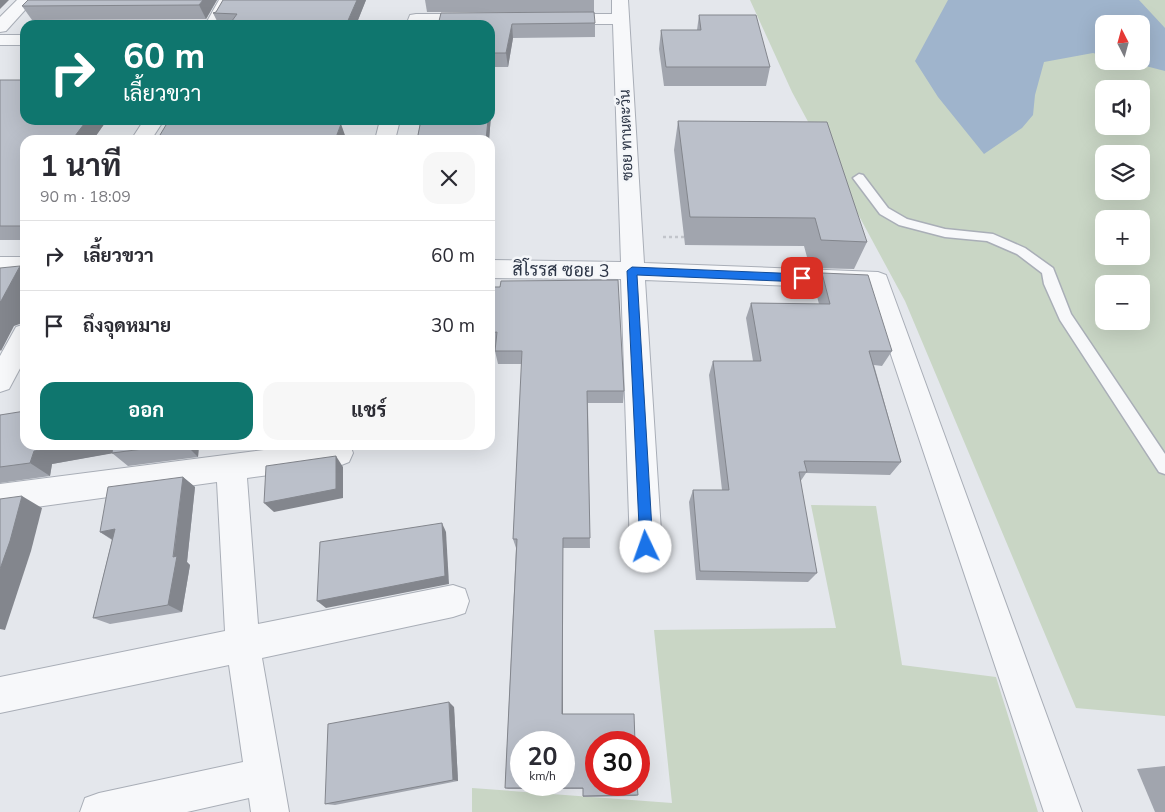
<!DOCTYPE html>
<html lang="th">
<head>
<meta charset="utf-8">
<style>
  body { margin:0; font-family:"Nunito Sans",Sarabun,sans-serif; background:#f7f7f7; color:#2b2b33; height:100vh; display:flex; flex-direction:column; font-size:19px; white-space:nowrap }
  * { box-sizing:border-box; margin:0 }
  p { font-size:16px; color:#7c7c81 }
  .icon { flex:none; width:28px; height:28px; fill:none; stroke:currentColor; stroke-width:2; stroke-linecap:round; stroke-linejoin:round }
  .map { position:relative; flex:1; overflow:hidden }
  .drawer { position:absolute; left:20px; top:135px; width:475px; height:315px; display:flex; flex-direction:column; background:#fff; border-radius:15px; box-shadow:0 5px 20px #0002 }
  .drawer>* { flex:none }
  .hud { position:absolute; left:20px; top:20px; width:475px; height:105px; border-radius:15px; box-shadow:0 5px 20px #0002; background:#0f766e; color:#fff; overflow:hidden }
  .needle { width:32px; rotate:354deg }
  .fabs { position:absolute; left:1095px; top:15px; display:grid; gap:10px }
  .fabs a { display:grid; place-items:center; width:55px; height:55px; border-radius:10px; background:#fff; box-shadow:0 5px 20px #0002; font-size:25px }
  .speed { position:absolute; left:510px; top:731px; display:flex; gap:10px; font-size:25px; font-weight:700; text-align:center }
  .speed>* { display:grid; place-content:center; width:65px; height:65px; border-radius:50%; background:#fff; box-shadow:0 5px 20px #0002; line-height:1 }
  .speed small { font-size:12px; font-weight:400 }
  .speed .limit { border:8px solid #d22; background:#fff; color:#111 }
  .pin { position:absolute; display:grid; place-items:center; width:42px; height:42px; color:#fff; margin:-21px; border-radius:10px; box-shadow:0 2px 8px #0006 }
  .me { position:absolute; width:55px; margin:-28px; rotate:357deg; stroke-linejoin:round; filter:drop-shadow(0 0 4px #0008) }
  .turn { display:flex; align-items:center; gap:18px; height:105px; padding:0 20px; font-size:22px }
  .turn .icon { width:65px; height:65px; stroke-width:2.5 }
  .turn b { display:block; font-size:35px; line-height:42px }
  .round { display:grid; place-items:center; flex:none; width:52px; height:52px; border-radius:15px; background:#f7f7f7 }
  .headline { display:flex; align-items:center; justify-content:space-between; height:85px; padding:0 20px }
  h1 { font-size:30px; font-weight:700; line-height:38px }
  .cta { display:flex; gap:10px; margin-top:auto; padding:10px 20px }
  .cta a { flex:1; height:58px; border-radius:15px; background:#0f766e; color:#fff; font-size:20px; font-weight:700; line-height:58px; text-align:center }
  .cta a+a { background:#f7f7f7; color:#2b2b33 }
  ul { padding:0; list-style:none }
  li { display:flex; align-items:center; gap:15px; height:70px; padding:0 20px; border-top:1px solid #e1e1e2 }
  li div { flex:1 }
  li b { display:block; font-size:19px }
  li em { font-style:normal }
  .map>svg:first-child { display:block }
  .green { fill:#c9d6c5; fill-rule:evenodd }
  .water { fill:#9fb4cc }
  .lines { fill:none; stroke-linecap:round; stroke-linejoin:round }
  .service-casing { stroke:#a9aeb7; stroke-width:3 }
  .minor-casing { stroke:#a9aeb7; stroke-width:2 }
  .path { stroke:#c2c5cb; stroke-width:2.5; stroke-dasharray:3 3; stroke-linecap:butt }
  .service { fill:#f7f8fa; fill-rule:evenodd }
  .minor { fill:#f7f8fa; fill-rule:evenodd }
  .wall { fill:#a1a5ae }
  .shaded-wall { fill:#83868d }
  .building { fill:#bbc0ca; stroke:#83868d; fill-rule:evenodd }
  .route { fill:#1a73e8; stroke:#114b97 }
  .labels { text-anchor:middle; stroke-width:5; stroke-linejoin:round; paint-order:stroke }
  .far-street-label { font-size:15px; fill:#2b3445; stroke:#f4f6f9 }
  .street-label { font-size:18px; fill:#2b3445; stroke:#f4f6f9 }
</style>
</head>
<body>
<div class="map">
<svg width="1165" height="812" viewBox="0 0 1165 812">
  <rect width="100%" height="100%" fill="#e4e7ec"/>
  <g class="green">
    <path d="M750 0H1165V716L1076 708 905 301 792 92ZM1104 24H1141V61H1104ZM1104 89H1141V126H1104ZM1104 154H1141V191H1104ZM1104 219H1141V256H1104ZM1104 284H1141V321H1104Z"/>
    <polygon points="811,505 876,506 902,665 996,677 1038,812 472,812 472,788 672,803 654,630 836,628"/>
  </g>
  <polygon class="water" points="948,0 1139,0 1165,28 1165,71 1126,61 1141,61 1141,24 1104,24 1104,56 1093,53 1044,62 1035,95 1033,115 1022,128 984,154 938,97 915,61"/>
  <g class="lines">
    <defs>
      <polygon id="service" points="859,174 863,175 888,208 907,219 945,229 993,234 1025,248 1053,268 1071,314 1165,454 1165,474 1159,472 1060,320 1044,284 1042,273 1017,254 987,241 945,237 899,225 880,214 853,178"/>
      <g id="minor">
        <polygon points="17,0 34,0 6,31 0,32 0,17"/>
        <polygon points="219,0 235,0 221,25 205,25"/>
        <polygon points="612,0 628,0 644,263 878,272 886,275 1082,812 1044,812 869,289 645,280 662,547 657,558 646,562 635,558 630,547 621,279 490,278 490,260 621,262 613,24 558,24 552,23 550,19 552,15 558,14 612,14"/>
        <polygon points="416,14 478,14 484,15 486,19 484,23 478,24 406,25 410,15"/>
        <rect x="0" y="35" width="25" height="10"/>
        <polygon points="144,120 164,120 151,140 131,140"/>
        <polygon points="380,120 400,120 395,140 375,140"/>
        <rect x="0" y="257" width="25" height="16"/>
        <polygon points="25,324 25,359 9,389 0,392 0,356 16,327"/>
        <polygon points="303,445 350,445 353,453 349,462 339,466 247,478 258,624 453,585 465,589 469,601 465,613 453,617 262,658 289,812 251,812 249,798 187,812 80,812 85,798 99,793 243,762 229,665 0,713 0,677 225,631 217,482 0,512 0,484"/>
      </g>
    </defs>
    <use href="#service" class="service-casing"/>
    <use href="#minor" class="minor-casing"/>
    <polyline class="path" points="663,237 684,237"/>
    <use href="#service" class="service"/>
    <use href="#minor" class="minor"/>
  </g>
  <g class="wall">
    <polygon points="217,0 206,19 32,20 22,6"/>
    <polygon points="223,0 366,0 356,25 219,25 213,13 216,12"/>
    <polygon points="425,0 594,0 594,12 427,12"/>
    <polygon points="441,13 595,23 595,37 513,38 508,67 495,67 489,140 417,140"/>
    <polygon points="699,15 770,67 766,86 664,86 659,49 661,30 697,30"/>
    <polygon points="0,80 25,120 107,120 93,140 25,140 25,240 0,240"/>
    <polygon points="678,121 867,242 854,269 810,268 804,246 685,245 674,150"/>
    <polygon points="822,273 892,351 882,366 874,365 901,462 890,475 806,473 800,482 817,573 808,582 696,580 689,502 693,490 722,490 709,375 713,361 753,361 746,318 751,303 819,304 815,289"/>
    <polygon points="490,287 624,391 623,403 588,403 590,548 563,548 563,714 638,795 635,796 583,797 583,789 508,789 505,788 516,548 513,539 522,364 498,364 495,351 496,346 490,346"/>
    <polygon points="0,415 25,445 199,445 198,457 128,466 112,453 52,464 50,476 0,483"/>
    <polygon points="183,477 195,487 187,562 190,565 182,612 110,624 93,618 112,540 100,532"/>
    <polygon points="454,707 458,781 335,805 325,804"/>
    <polygon points="1165,766 1165,812 1155,812 1137,769"/>
  </g>
  <g class="shaded-wall">
    <polygon points="0,0 9,0 0,9"/>
    <polygon points="203,0 217,0 206,19 199,5"/>
    <polygon points="357,0 366,0 356,25 346,25"/>
    <polygon points="512,24 513,38 508,67 506,53"/>
    <polygon points="494,53 495,67 489,140 486,140 488,120 490,120 490,95"/>
    <polygon points="87,120 107,120 93,140 72,140"/>
    <polygon points="319,120 330,120 323,138 317,124"/>
    <polygon points="341,124 346,138 345,140 335,140"/>
    <polygon points="20,266 25,271 25,322 14,326 1,351 0,350 0,302"/>
    <polygon points="69,445 125,445 131,450 52,464 50,476 30,463 34,451"/>
    <polygon points="186,445 199,445 198,457"/>
    <polygon points="336,456 343,467 343,498 274,512 264,503"/>
    <polygon points="183,477 195,487 187,562 190,565 182,612 168,605"/>
    <polygon points="22,496 42,508 31,551 5,630 0,629 0,569"/>
    <polygon points="442,523 446,532 449,584 326,608 317,601"/>
    <polygon points="115,529 115,541 100,532"/>
    <polygon points="563,538 563,718 562,714"/>
    <polygon points="449,702 454,707 458,781 453,780"/>
  </g>
  <g class="building">
    <polygon points="28,0 203,0 199,5 22,6"/>
    <polygon points="223,0 357,0 346,25 229,25 237,14 213,13 216,12"/>
    <polygon points="594,12 595,23 512,24 506,53 494,53 490,95 490,25 438,25 441,13"/>
    <polygon points="699,15 756,15 770,67 666,67 661,30 701,30"/>
    <polygon points="0,80 25,80 25,120 87,120 72,140 25,140 25,226 0,226"/>
    <polygon points="169,120 319,120 317,124 341,124 335,140 157,140"/>
    <polygon points="421,120 488,120 486,140 417,140"/>
    <polygon points="678,121 827,122 867,242 821,240 815,218 690,217"/>
    <polygon points="20,266 1,301 0,302 0,268"/>
    <polygon points="822,273 868,275 892,351 869,351 901,462 804,461 807,472 799,472 817,573 700,571 693,490 729,490 713,361 761,361 751,303 830,304"/>
    <path d="M618 280 624 391H587L590 538H563L562 714H634L635 742H596V785H637L638 795 583 796V788H505L517 539H513L522 351H495L497 332 490 333V287H500L501 281ZM521 742H564V785H521Z"/>
    <polygon points="25,411 25,445 69,445 34,451 30,463 0,467 0,415"/>
    <polygon points="113,445 174,445 112,453"/>
    <polygon points="336,456 336,489 264,503 266,466"/>
    <polygon points="183,477 173,557 177,556 168,605 93,618 115,529 100,532 108,487"/>
    <polygon points="22,496 10,541 0,569 0,499"/>
    <polygon points="442,523 445,576 317,601 320,542"/>
    <polygon points="449,702 453,780 325,804 328,724"/>
  </g>
  <polygon class="route" points="632,267 802,274 807,278 802,282 637,275 653,547 651,551 646,553 642,551 640,547 627,271"/>
  <g class="labels">
    <g class="far-street-label">
      <text transform="translate(626 135) rotate(-92)" y="5">ซอย ทานตะวัน</text>
    </g>
    <g class="street-label">
      <text transform="translate(561 270) rotate(1)" y="6">สิโรรส ซอย 3</text>
    </g>
  </g>
</svg>
<div class="fabs">
<a><svg class="needle" viewBox="-14 -14 28 28"><path d="M0-13l5 13h-10z" fill="#e53935"/><path d="M0 13l5-13h-10z" fill="#7c7c81"/></svg></a>
<a><svg class="icon" aria-label="sound" viewBox="0 0 24 24"><path d="M4 9h4l5-4v14l-5-4H4zM17 9q2 3 0 6"/></svg></a>
<a><svg class="icon" aria-label="layers" viewBox="0 0 24 24"><path d="M12 4l9 5-9 5-9-5zM3 14l9 5 9-5"/></svg></a>
<a>+</a>
<a>−</a>
</div>
<div class="speed"><div>20<small>km/h</small></div><div class="limit">30</div></div>
<div class="pin" style="left:802px;top:278px;background:#d93025"><svg class="icon" aria-label="arrive" viewBox="0 0 24 24"><path d="M6 21V4h12l-3 4 3 4H6"/></svg></div>
<svg class="me" style="left:646px;top:547px" viewBox="-20 -20 40 40"><circle r="19" fill="#fff"/><path d="M0-13L10 11 0 6-10 11z" fill="#1a73e8"/></svg>
<div class="hud">
<div class="turn"><svg class="icon" aria-label="right" viewBox="0 0 24 24"><path d="M7 20v-9h11M14 6l5 5-5 5"/></svg><div><b>60 m</b>เลี้ยวขวา</div></div>
</div>
<section class="drawer">
<div class="headline"><div><h1>1 นาที</h1><p>90 m · 18:09</p></div><a class="round"><svg class="icon" aria-label="close" viewBox="0 0 24 24"><path d="M6 6l12 12M18 6L6 18"/></svg></a></div>
<ul>
<li><svg class="icon" aria-label="right" viewBox="0 0 24 24"><path d="M7 20v-9h11M14 6l5 5-5 5"/></svg><div><b>เลี้ยวขวา</b></div><em>60 m</em></li>
<li><svg class="icon" aria-label="arrive" viewBox="0 0 24 24"><path d="M6 21V4h12l-3 4 3 4H6"/></svg><div><b>ถึงจุดหมาย</b></div><em>30 m</em></li>
</ul>
<div class="cta"><a>ออก</a><a>แชร์</a></div>
</section>
</div>
</body>
</html>
